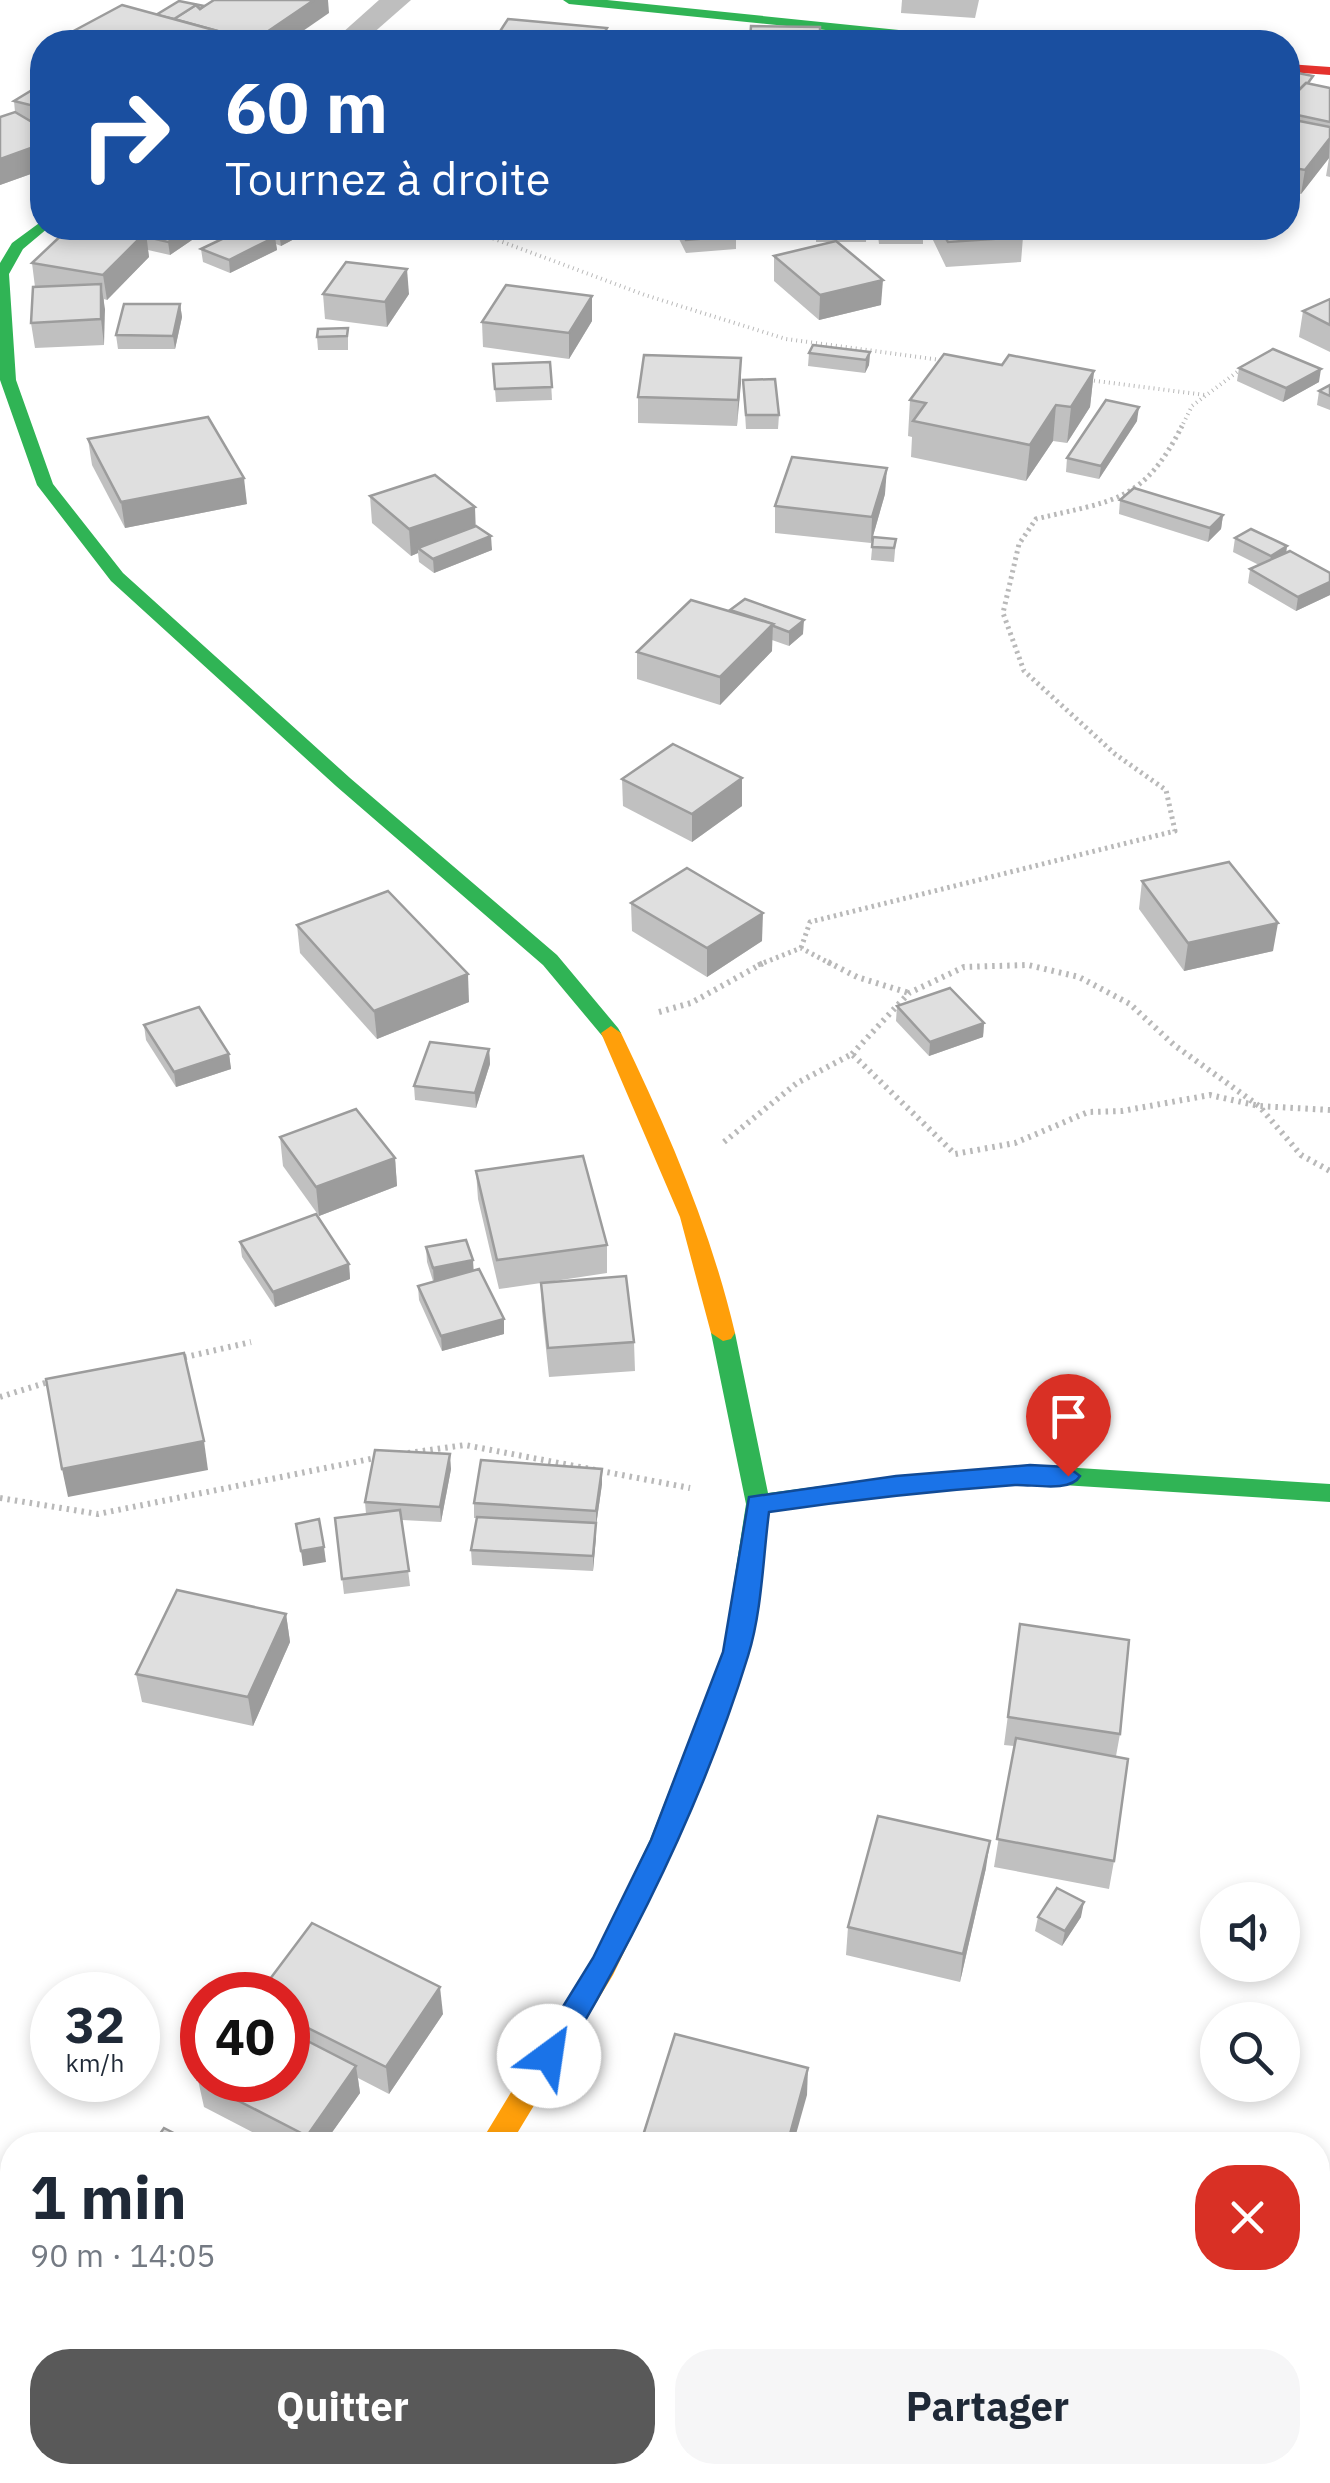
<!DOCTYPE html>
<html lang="fr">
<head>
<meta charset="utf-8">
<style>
  body { margin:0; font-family:"IBM Plex Sans",sans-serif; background:#f6f6f7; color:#1f2937; height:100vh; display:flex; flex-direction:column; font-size:38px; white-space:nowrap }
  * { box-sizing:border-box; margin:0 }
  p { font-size:32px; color:#747a83 }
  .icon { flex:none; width:55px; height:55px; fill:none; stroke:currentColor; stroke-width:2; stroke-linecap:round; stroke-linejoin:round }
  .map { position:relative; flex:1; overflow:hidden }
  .sheet { position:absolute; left:0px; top:2132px; width:1330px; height:352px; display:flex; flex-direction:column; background:#fff; border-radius:40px 40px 0 0; box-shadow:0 5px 15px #0003 }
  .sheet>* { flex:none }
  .banner { position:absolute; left:30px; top:30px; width:1270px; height:210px; border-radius:40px; box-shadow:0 5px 15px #0003; background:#1a4fa0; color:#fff; overflow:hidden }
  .buttons { position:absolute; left:1200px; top:1882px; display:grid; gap:20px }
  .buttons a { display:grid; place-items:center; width:100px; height:100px; border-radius:50%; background:#fff; box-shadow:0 5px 15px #0003; font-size:50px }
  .speed { position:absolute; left:30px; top:1972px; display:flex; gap:20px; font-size:50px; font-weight:700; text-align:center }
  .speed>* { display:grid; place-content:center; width:130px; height:130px; border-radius:50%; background:#fff; box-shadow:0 5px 15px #0003; line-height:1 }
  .speed small { font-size:25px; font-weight:400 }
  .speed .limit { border:15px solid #d22; background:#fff; color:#111 }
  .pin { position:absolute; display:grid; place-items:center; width:85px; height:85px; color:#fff; margin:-102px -42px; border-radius:50% 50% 50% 0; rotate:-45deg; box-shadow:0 0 10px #0007 }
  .pin .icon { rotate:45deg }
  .me { position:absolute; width:110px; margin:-55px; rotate:31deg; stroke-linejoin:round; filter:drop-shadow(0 0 8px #0008) }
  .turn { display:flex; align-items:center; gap:35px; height:210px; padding:0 30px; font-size:45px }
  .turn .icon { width:130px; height:130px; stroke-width:2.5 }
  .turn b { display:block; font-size:70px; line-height:85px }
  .round { display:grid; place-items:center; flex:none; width:105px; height:105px; border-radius:40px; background:#f6f6f7 }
  .summary { display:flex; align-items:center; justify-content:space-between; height:170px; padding:0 30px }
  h1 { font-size:60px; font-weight:800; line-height:75px }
  .cta { display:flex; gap:20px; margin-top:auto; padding:20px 30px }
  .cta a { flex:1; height:115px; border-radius:40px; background:#595959; color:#fff; font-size:40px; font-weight:800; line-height:115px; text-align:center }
  .cta a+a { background:#f6f6f7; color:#1f2937 }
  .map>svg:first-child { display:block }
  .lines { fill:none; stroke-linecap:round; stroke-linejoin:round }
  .path-far3 { stroke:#b9b9b9; stroke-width:4; stroke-dasharray:1 4; stroke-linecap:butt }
  .path-far2 { stroke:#b9b9b9; stroke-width:5; stroke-dasharray:2.5 4; stroke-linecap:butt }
  .path-far1 { stroke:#b9b9b9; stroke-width:6; stroke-dasharray:2.5 5; stroke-linecap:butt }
  .path { stroke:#b9b9b9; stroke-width:8; stroke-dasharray:4 6; stroke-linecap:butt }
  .street { fill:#bebebe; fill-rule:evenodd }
  .fast { fill:#30b455; fill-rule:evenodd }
  .slow { fill:#ff9f0a; fill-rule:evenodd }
  .jam { fill:#e5322d; fill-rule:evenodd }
  .wall { fill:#c0c0c0 }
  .shaded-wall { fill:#9c9c9c }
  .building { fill:#dfdfdf; stroke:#9c9c9c; stroke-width:2.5 }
  .route { fill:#1a73e8; stroke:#114b97; stroke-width:2.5 }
</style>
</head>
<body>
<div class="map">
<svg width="1330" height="2483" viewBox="0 0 1330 2483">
  <rect width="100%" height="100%" fill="#fff"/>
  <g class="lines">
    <g class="path-far3">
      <polyline points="465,228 645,295 786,339 948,361"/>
      <polyline points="1089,380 1205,395"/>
      <polyline points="1181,428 1192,406 1237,372"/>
    </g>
    <g class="path-far2">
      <path d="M801 948 810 922 1175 831 1166 790 1115 754 1024 671 1003 613 1019 544 1036 519C1114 500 1143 503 1182 426"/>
      <polyline points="758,965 801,948 833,965"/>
    </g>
    <g class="path-far1">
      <polyline points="828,962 857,977 909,993"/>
      <polyline points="659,1012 691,1003 765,962"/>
      <polyline points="852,1054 909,993 964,967 1028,965 1079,977 1130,1004 1174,1045 1259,1106 1301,1155 1330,1171"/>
      <polyline points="724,1142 797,1083 852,1054 955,1154 1015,1143 1088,1112 1122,1111 1210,1095 1259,1106 1330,1110"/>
      <polyline points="177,1359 251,1342"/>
      <polyline points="0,1397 51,1381"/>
      <polyline points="408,1453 465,1445 690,1488"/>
      <polyline points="0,1498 98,1514 380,1457"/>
    </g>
    <polyline class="path" points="1318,2453 1330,2456"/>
    <g class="street">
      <polygon points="379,0 411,0 363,42 332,42"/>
      <polygon points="263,2472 335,2472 331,2483 258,2483"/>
    </g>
    <g class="fast">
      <polygon points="563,0 607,0 977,38 984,42 943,42 569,4"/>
      <polygon points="42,221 42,228 48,228 23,249 9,274 16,380 53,484 123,573 350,778 557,955 618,1028 621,1033 618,1038 604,1038 543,965 336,786 111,581 37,485 0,380 0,263 12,243"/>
      <polygon points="723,1325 735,1333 768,1493 897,1476 1031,1465 1330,1484 1330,1502 1031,1483 897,1494 769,1512 749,1652 678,1840 639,1921 629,1925 619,1921 615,1913 650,1840 723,1652 746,1504 711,1333"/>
    </g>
    <g class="slow">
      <path d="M611 1026 621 1033C668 1131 710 1227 735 1333L731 1339 723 1341 711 1333 680 1217 601 1033Z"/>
      <polygon points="629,1901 639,1905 643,1913 613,1975 510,2145 479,2145 593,1957 619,1905"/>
    </g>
    <polygon class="jam" points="1288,64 1330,67 1330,75 1288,72"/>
  </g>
  <g class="wall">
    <polygon points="902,0 979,0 975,18 901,13"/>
    <polygon points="1288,71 1312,84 1330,88 1330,177 1326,176 1329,158 1301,194 1288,192 1288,101 1289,99 1288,99"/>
    <polygon points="42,84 42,170 0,185 0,117 15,112 14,101"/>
    <polygon points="68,228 191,228 192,240 170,255 148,250 149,257 107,300 104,299 104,345 35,348 31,323 35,287 32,263"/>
    <polygon points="231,228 315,228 281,246 276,244 277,250 230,273 203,262 201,249 239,230"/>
    <polygon points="664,228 734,228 732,228 736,236 736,249 686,253 678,237 678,232 666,234"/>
    <polygon points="816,228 867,228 866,242 836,242 881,305 819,320 774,281 774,256 835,242 816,242"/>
    <polygon points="877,228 923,228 923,244 879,244"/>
    <polygon points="932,228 1088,228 1087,234 1021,233 1023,237 1021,262 946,267 932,238"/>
    <polygon points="323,294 409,294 387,327 325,319"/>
    <polygon points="592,296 592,321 569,359 483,347 482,322"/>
    <polygon points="1330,299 1330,352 1299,337 1303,311"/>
    <polygon points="180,304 182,317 175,349 118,349 116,335"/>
    <polygon points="348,328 348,350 318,350 317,337"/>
    <polygon points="870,352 869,365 865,373 808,366 809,353"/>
    <polygon points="741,358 737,426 638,423 638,397"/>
    <polygon points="550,362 552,400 496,402 493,364"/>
    <polygon points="1002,365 1094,371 1090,407 1067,443 1053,441 1026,481 911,457 912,437 908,436 910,400"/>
    <polygon points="1239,368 1319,382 1283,402 1237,381"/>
    <polygon points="743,380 779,415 778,429 746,429"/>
    <polygon points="1330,385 1330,410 1317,405 1319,391"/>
    <polygon points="1137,421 1099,479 1066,472 1067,458"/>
    <polygon points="88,439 247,504 125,528 92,465"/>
    <polygon points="885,494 871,543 775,533 775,506"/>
    <polygon points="370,496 475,526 492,550 434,573 419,562 418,553 411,556 372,523"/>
    <polygon points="1120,500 1223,515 1221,529 1208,542 1119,514"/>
    <polygon points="873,537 896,539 894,562 871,560"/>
    <polygon points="1235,538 1287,546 1286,553 1330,573 1330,595 1296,611 1248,583 1250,569 1259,565 1233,552"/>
    <polygon points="691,600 803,634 789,646 772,640 772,651 720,705 637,679 637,652"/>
    <polygon points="622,779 742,806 692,842 623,806"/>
    <polygon points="1142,881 1273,951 1184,971 1139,909"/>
    <polygon points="631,903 762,941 707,977 632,931"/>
    <polygon points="297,925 469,1002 377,1039 300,953"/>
    <polygon points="897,1006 984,1023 983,1037 929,1056 896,1021"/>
    <polygon points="144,1025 229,1054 231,1069 176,1087 146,1040"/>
    <polygon points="489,1049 490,1064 476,1108 415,1100 414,1086"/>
    <polygon points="280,1137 395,1158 397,1186 319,1216 283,1166"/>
    <polygon points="476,1171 607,1245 607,1273 541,1283 634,1342 635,1371 549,1377 542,1311 541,1283 499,1289 478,1199"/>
    <polygon points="240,1242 349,1264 350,1279 275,1307 242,1257"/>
    <polygon points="426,1247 473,1260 473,1270 504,1334 442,1351 419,1300 418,1286 433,1281 427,1262"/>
    <polygon points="451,1469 441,1522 402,1520 410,1586 344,1594 335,1518 366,1514 365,1502"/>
    <polygon points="602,1469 602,1484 596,1526 593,1571 472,1565 471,1550 477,1518 474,1518 474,1503"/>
    <polygon points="286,1614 290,1642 253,1726 142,1702 136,1674"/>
    <polygon points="1020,1624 1120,1734 1116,1756 1114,1861 1109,1889 994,1867 1014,1746 1004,1745"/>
    <polygon points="986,1868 960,1982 846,1955 848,1927"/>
    <polygon points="1038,1917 1081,1917 1062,1946 1035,1931"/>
    <polygon points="288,1995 443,2014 389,2094 358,2078 360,2093 323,2145 277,2145 204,2107 198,2080 288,2080"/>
  </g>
  <g class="shaded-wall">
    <polygon points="314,0 328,0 329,13 287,42 252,42"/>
    <polygon points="607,28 607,42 599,42"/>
    <polygon points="1330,138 1329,158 1301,194 1305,170"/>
    <polygon points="42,144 42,170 0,185 0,159"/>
    <polygon points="191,228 192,240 170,255 168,242"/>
    <polygon points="290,228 315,228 281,246 279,233"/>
    <polygon points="146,232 149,257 107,300 103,275"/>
    <polygon points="275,237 277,250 230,273 229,260"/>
    <polygon points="407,269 409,294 387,327 385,302"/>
    <polygon points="883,280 881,305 819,320 820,295"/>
    <polygon points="101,284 105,309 104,345 101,319"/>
    <polygon points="592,296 592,321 569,359 569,333"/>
    <polygon points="180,304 182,317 175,349 173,336"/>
    <polygon points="870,352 869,365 865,373 866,360"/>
    <polygon points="741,358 741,383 737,426 738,400"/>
    <polygon points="1321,369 1319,382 1283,402 1286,388"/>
    <polygon points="1094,371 1090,407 1067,443 1071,407"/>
    <polygon points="1056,405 1053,441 1026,481 1030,445"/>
    <polygon points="1139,407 1137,421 1099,479 1101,466"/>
    <polygon points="887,468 885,494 871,543 872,517"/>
    <polygon points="244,478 247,504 125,528 121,502"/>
    <polygon points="475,507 476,534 418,548 418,553 411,556 409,529"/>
    <polygon points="1223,515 1221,529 1208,542 1210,528"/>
    <polygon points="491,536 492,550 434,573 433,559"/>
    <polygon points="1287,546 1285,560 1269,570 1271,556"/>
    <polygon points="1330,582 1330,595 1296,611 1298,597"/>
    <polygon points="804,620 803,634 789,646 789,632"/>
    <polygon points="773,624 772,651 720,705 720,677"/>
    <polygon points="742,778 742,806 692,842 692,814"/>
    <polygon points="763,913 762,941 707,977 707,948"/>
    <polygon points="1278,923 1273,951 1184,971 1188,943"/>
    <polygon points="468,974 469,1002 377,1039 374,1011"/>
    <polygon points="984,1023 983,1037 929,1056 930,1042"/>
    <polygon points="489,1049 490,1064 476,1108 475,1093"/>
    <polygon points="229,1054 231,1069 176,1087 174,1072"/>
    <polygon points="395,1158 397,1186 319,1216 316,1187"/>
    <polygon points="473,1260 474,1275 434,1283 433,1268"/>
    <polygon points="349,1264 350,1279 275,1307 273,1292"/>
    <polygon points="504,1319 504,1334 442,1351 441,1336"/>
    <polygon points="204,1441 208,1470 68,1497 62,1469"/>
    <polygon points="450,1454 451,1469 441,1522 440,1507"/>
    <polygon points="602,1469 602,1484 596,1526 596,1511"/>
    <polygon points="596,1523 596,1538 593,1571 593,1556"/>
    <polygon points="324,1547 326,1562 303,1566 301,1551"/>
    <polygon points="286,1614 290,1642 253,1726 248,1697"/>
    <polygon points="990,1841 986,1868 960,1982 963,1954"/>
    <polygon points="1084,1902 1081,1917 1062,1946 1065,1931"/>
    <polygon points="440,1987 443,2014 389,2094 386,2067"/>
    <polygon points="356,2066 360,2093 323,2145 308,2145 307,2136"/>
    <polygon points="808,2068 807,2095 793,2145 787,2145"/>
    <polygon points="127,2472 152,2472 144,2483 120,2483"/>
  </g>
  <g class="building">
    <polygon points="214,0 314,0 252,42 244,42 243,38 174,19 196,5 200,9"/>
    <polygon points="179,1 204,6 200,9 196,5 174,19 156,15"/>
    <polygon points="122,5 243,38 236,42 53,42"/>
    <polygon points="508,19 607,28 599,42 493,42"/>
    <polygon points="751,26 820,27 820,42 750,42"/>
    <polygon points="830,37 853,38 853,42 830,42"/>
    <polygon points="1288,71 1313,76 1308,83 1306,83 1300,89 1288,86"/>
    <polygon points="1306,83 1330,88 1330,122 1288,113 1288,101"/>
    <polygon points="42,84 42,108 14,101"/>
    <polygon points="15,112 42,128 42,144 0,159 0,117"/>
    <polygon points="1289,119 1330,127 1330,138 1305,170 1288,167 1288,121"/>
    <polygon points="69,228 115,228 146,232 103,275 32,263"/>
    <polygon points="115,228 190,228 168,242 147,237 146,232"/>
    <polygon points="245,228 253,228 275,237 229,260 201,249"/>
    <polygon points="264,228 290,228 279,233"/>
    <polygon points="680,228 732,228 736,236 686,240"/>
    <rect x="817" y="228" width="50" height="1"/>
    <polygon points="879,228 923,228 924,231 880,231"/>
    <polygon points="940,228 1018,228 1023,237 948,242"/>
    <polygon points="836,241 883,280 820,295 774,256"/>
    <polygon points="346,262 407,269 385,302 323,294"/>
    <polygon points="101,284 101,319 31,323 33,287"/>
    <polygon points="506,285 592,296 569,333 482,322"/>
    <polygon points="1330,299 1330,325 1303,311"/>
    <polygon points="124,304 180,304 173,336 116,335"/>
    <polygon points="348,328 347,336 317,337 318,329"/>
    <polygon points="813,345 870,352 866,360 809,353"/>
    <polygon points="1273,349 1321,369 1286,388 1239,368"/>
    <polygon points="944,354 1002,365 1009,355 1094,371 1071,407 1056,405 1030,445 913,421 926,403 910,400"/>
    <polygon points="644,355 741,358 738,400 638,397"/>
    <polygon points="550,362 552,387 495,389 493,364"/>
    <polygon points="775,379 779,415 746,415 743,380"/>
    <polygon points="1330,385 1330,396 1319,391"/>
    <polygon points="1106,400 1139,407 1101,466 1067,458"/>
    <polygon points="208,417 244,478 121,502 88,439"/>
    <polygon points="792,457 887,468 872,517 775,506"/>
    <polygon points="435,475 475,507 409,529 370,496"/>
    <polygon points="1134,488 1223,515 1210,528 1120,500"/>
    <polygon points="476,526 491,536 433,559 418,548"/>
    <polygon points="1251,529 1287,546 1271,556 1235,538"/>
    <polygon points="873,537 896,539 894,548 872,547"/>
    <polygon points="1290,551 1330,573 1330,582 1298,597 1250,569"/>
    <polygon points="745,599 804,620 789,632 771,625 773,624 730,610"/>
    <polygon points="691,600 773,624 720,677 637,652"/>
    <polygon points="673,744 742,778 692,814 622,779"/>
    <polygon points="1229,862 1278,923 1188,943 1142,881"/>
    <polygon points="687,868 763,913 707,948 631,903"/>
    <polygon points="388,891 468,974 374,1011 297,925"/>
    <polygon points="950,988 984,1023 930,1042 897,1006"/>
    <polygon points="199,1007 229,1054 174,1072 144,1025"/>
    <polygon points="430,1042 489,1049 475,1093 414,1086"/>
    <polygon points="356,1109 395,1158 316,1187 280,1137"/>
    <polygon points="583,1156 607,1245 497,1260 476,1171"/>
    <polygon points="316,1214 349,1264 273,1292 240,1242"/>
    <polygon points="466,1240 473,1260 433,1268 426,1247"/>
    <polygon points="479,1269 504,1319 441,1336 418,1286"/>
    <polygon points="626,1276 634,1342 548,1348 541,1283"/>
    <polygon points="184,1353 204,1441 62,1469 46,1379"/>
    <polygon points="375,1450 450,1454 440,1507 365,1502"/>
    <polygon points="481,1460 602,1469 596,1511 474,1503"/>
    <polygon points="400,1510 409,1571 342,1579 335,1518"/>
    <polygon points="477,1517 596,1523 593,1556 471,1550"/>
    <polygon points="319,1519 324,1547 301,1551 296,1524"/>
    <polygon points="177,1590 286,1614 248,1697 136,1674"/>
    <polygon points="1020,1624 1129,1640 1120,1734 1008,1717"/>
    <polygon points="1016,1738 1128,1759 1114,1861 997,1839"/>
    <polygon points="878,1816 990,1841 963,1954 848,1927"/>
    <polygon points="1057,1888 1084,1902 1065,1931 1038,1917"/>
    <polygon points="312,1923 440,1987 386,2067 288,2018 288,1995 258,1995"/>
    <polygon points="288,2031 356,2066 307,2136 198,2080 202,2075 202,2080 288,2080"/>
    <polygon points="675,2034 808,2068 787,2145 640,2145"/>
    <polygon points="164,2128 197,2145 152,2145"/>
    <polygon points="243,2134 266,2145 236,2145"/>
    <polygon points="12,2355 12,2472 127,2472 120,2483 0,2483 0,2372"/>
  </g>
  <path class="route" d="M1030 1465 1068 1467 1080 1476C1070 1493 1032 1484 1015 1485 932 1491 851 1500 769 1512 763 1558 762 1611 748 1656 704 1799 636 1937 559 2065L549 2069 538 2065 534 2056 538 2047 593 1958 651 1840 723 1652 749 1497 896 1476Z"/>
</svg>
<div class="buttons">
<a><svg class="icon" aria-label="sound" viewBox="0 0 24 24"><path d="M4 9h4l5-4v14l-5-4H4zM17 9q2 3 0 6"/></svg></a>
<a><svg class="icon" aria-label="search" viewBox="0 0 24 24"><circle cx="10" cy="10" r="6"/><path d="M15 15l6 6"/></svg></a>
</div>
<div class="speed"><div>32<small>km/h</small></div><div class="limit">40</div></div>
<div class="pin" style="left:1068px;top:1476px;background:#d93025"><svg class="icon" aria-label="arrive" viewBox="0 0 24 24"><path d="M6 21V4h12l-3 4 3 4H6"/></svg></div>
<svg class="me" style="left:549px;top:2056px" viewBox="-20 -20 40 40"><circle r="19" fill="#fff"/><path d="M0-13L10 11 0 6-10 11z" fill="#1a73e8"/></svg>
<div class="banner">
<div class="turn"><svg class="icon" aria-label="right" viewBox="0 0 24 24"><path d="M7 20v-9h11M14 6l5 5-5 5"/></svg><div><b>60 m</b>Tournez à droite</div></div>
</div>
<section class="sheet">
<div class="summary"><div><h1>1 min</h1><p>90 m · 14:05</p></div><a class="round" style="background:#d93025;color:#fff"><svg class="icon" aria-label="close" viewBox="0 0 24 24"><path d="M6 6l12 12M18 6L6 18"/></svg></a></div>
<div class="cta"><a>Quitter</a><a>Partager</a></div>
</section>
</div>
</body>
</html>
